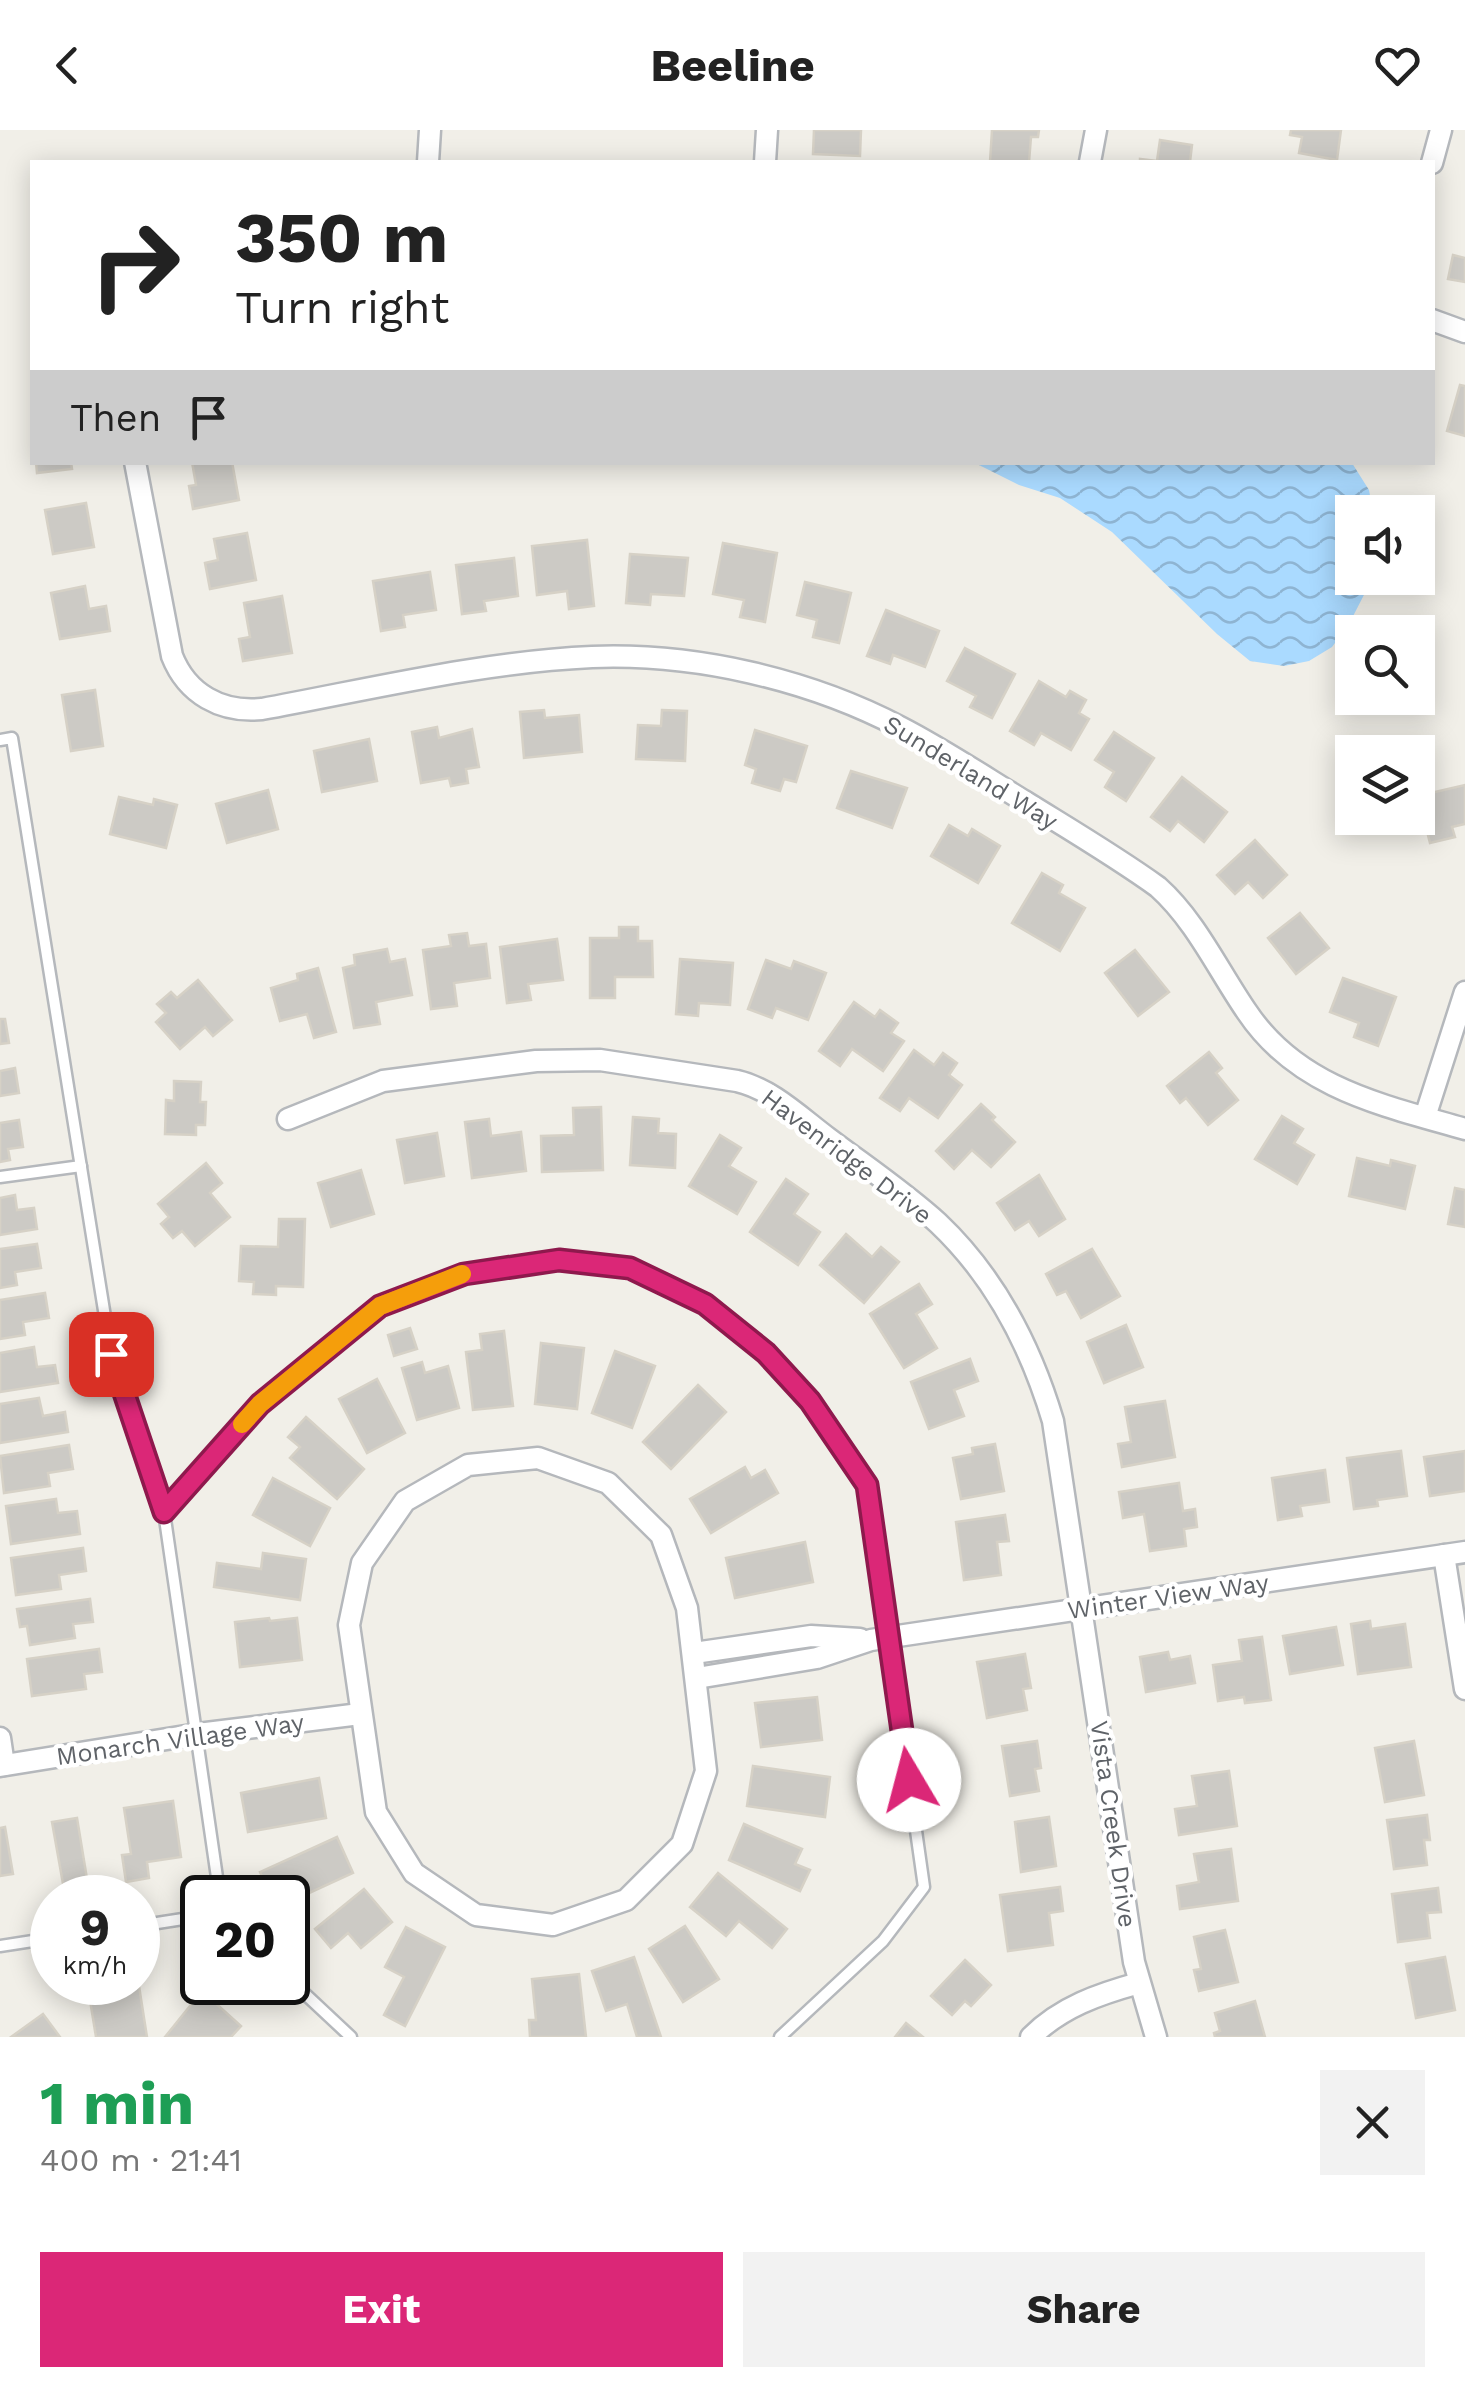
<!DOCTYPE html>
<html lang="en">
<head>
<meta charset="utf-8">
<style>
  body { margin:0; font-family:"Work Sans",sans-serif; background:#f2f2f2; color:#222; height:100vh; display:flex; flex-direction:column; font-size:38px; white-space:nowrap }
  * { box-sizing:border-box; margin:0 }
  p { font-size:32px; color:#767676 }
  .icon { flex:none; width:55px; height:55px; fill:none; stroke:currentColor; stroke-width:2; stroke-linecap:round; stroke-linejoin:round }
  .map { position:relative; height:1907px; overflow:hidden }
  .side { display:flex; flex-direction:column; background:#fff; flex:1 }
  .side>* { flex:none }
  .guide { position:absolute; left:30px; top:30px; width:1405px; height:305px; border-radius:0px; box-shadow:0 5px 25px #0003; background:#fff; color:#222; overflow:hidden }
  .tools { position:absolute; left:1335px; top:365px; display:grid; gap:20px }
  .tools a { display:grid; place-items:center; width:100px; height:100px; border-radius:0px; background:#fff; box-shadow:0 5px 25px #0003; font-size:50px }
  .speed { position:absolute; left:30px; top:1745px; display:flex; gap:20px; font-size:50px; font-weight:700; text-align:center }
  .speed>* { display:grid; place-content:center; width:130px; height:130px; border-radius:50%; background:#fff; box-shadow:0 5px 25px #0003; line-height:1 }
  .speed small { font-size:25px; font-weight:400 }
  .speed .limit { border:5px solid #111; border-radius:15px; background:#fff; color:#111 }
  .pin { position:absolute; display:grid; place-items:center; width:85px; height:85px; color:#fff; margin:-42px; border-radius:20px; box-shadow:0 5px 15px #0006 }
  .me { position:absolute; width:110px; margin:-55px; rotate:352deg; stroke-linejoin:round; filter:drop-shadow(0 0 8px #0008) }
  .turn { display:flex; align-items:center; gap:35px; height:210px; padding:0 40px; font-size:45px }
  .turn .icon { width:130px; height:130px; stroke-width:2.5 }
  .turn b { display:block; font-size:70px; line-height:85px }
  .then { display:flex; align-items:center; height:95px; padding:0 40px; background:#0003; gap:20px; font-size:38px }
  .round { display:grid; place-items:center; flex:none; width:105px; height:105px; border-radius:0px; background:#f2f2f2 }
  .summary { display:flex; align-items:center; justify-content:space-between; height:170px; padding:0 40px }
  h1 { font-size:60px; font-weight:700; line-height:75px; color:#1e9e55 }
  .button { display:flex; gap:20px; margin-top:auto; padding:20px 40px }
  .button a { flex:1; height:115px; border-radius:0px; background:#db2777; color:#fff; font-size:40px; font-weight:700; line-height:115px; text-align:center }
  .button a+a { background:#f2f2f2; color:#222 }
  header { display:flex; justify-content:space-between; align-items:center; height:130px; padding:0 40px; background:#fff; font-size:45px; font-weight:700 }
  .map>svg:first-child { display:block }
  .water { fill:url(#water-waves) }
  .building { fill:#cccac5; stroke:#d6d1c6; stroke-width:2.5 }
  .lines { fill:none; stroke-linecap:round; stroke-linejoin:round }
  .service-casing { stroke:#b5b8bc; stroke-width:15 }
  .minor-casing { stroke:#b5b8bc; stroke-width:25 }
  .service { stroke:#fff; stroke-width:10 }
  .minor { stroke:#fff; stroke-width:20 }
  .route-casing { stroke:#8e194d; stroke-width:25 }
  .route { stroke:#db2777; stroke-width:18 }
  .slow { stroke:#f59e0b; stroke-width:18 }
  .labels { text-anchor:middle; stroke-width:9; stroke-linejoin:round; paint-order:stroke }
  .street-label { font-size:25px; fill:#5f6368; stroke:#fff }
</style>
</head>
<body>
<header><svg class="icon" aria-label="back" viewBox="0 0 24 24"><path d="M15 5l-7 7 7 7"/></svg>Beeline<svg class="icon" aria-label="heart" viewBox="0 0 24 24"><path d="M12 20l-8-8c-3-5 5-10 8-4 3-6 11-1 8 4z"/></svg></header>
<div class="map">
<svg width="1465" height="1907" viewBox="0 0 1465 1907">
  <defs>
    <pattern id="water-waves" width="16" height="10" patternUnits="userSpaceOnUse" patternTransform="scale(2.5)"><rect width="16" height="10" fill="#aadaff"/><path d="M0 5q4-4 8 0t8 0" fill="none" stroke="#8eb4d2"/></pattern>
  </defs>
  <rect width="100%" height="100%" fill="#f1efe8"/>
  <polygon class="water" points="975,333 1352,333 1369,360 1373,382 1352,382 1352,448 1369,448 1367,459 1349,494 1332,517 1309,531 1284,536 1250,531 1217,504 1112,402 1060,368 1019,355"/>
  <g class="building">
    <polygon points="814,0 861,0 860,26 813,24"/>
    <polygon points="992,0 1039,0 1038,7 1031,7 1029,32 990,32"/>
    <polygon points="1291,0 1341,0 1337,30 1299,23 1302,7 1290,5"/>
    <polygon points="1160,10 1192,15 1190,32 1140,32 1140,29 1157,31"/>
    <polygon points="1453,125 1465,128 1465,152 1448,149"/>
    <polygon points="1460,255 1465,256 1465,306 1447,301"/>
    <polygon points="36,332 71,332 72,339 37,343"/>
    <polygon points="192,332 232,332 239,370 193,379 189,356 196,355"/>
    <polygon points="86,373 94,417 53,424 45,380"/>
    <polygon points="247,403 256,450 210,459 205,433 218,430 214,409"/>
    <polygon points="587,410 594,476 569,479 567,461 537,465 532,416"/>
    <polygon points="723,413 777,423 765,492 740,487 744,470 713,464"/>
    <polygon points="630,424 688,428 684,466 651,464 650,475 626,473"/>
    <polygon points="514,428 518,466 484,471 486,481 462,484 456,435"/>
    <polygon points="430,442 436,480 403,485 405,497 381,501 373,451"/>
    <polygon points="805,452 851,463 839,513 813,507 817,490 797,485"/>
    <polygon points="85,456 89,479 106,476 110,501 60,509 51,463"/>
    <polygon points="282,466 292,523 243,531 239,509 250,507 244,473"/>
    <polygon points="886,480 939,501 925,537 893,525 890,534 867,526"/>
    <polygon points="965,518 1015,544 992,588 970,577 976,566 947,551"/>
    <polygon points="1039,551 1066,567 1070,561 1086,570 1079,583 1089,589 1071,620 1041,603 1034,615 1010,601"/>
    <polygon points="95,560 103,616 71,621 62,565"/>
    <polygon points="544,580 545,588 579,585 582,622 524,628 520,582"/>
    <polygon points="662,580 687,581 685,631 636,629 638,595 661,596"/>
    <polygon points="437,597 439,608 472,599 479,637 466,639 468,653 451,656 449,648 421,653 412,602"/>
    <polygon points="755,600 807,616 796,652 784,649 780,661 752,653 756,639 745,635"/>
    <polygon points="1114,602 1154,628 1126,671 1105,657 1114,642 1095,630"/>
    <polygon points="369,609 377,651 322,662 314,621"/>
    <polygon points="851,641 907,658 892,698 837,678"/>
    <polygon points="1182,647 1227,682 1204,712 1178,691 1170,701 1151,687"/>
    <polygon points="1465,655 1465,694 1452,697 1455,707 1430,713 1418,666"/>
    <polygon points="268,660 278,699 227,713 216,674"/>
    <polygon points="119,667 153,675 154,669 177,675 166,718 110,704"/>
    <polygon points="949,695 968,706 972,699 1000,716 978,753 931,726"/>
    <polygon points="1255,710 1287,745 1263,768 1248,752 1235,764 1217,745"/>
    <polygon points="1042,743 1063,755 1059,763 1085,778 1060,821 1012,793"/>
    <polygon points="1300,783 1329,818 1296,844 1268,808"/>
    <polygon points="619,797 638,797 638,811 652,811 653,847 615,847 615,868 590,868 590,808 619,808"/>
    <polygon points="467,803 469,816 486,814 490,848 454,853 457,876 431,879 423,820 451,816 449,805"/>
    <polygon points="557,809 563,850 528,854 531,870 507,873 500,817"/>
    <polygon points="387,819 390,832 405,829 412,865 376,872 380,894 354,898 343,838 355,835 354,825"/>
    <polygon points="1135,820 1169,862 1138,886 1105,843"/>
    <polygon points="680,829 733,833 730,875 699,873 698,886 676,884"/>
    <polygon points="766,830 791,839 794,831 826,843 808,890 776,878 772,888 748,879"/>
    <polygon points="318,838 336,902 314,908 307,884 280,891 271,858 298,850 297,844"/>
    <polygon points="1343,848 1396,867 1378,916 1354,907 1359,893 1330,882"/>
    <polygon points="198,850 232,890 213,906 205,897 180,919 156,892 166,883 157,874 171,862 177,868"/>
    <polygon points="854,872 875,887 880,880 898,893 891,903 904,911 883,941 852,919 840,936 819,921"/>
    <polygon points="0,889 5,889 9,913 0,914"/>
    <polygon points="914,920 934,935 943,923 957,933 949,945 962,955 938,988 909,968 900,981 880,968"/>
    <polygon points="1209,922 1222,938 1216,943 1238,970 1208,995 1186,968 1180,973 1167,956"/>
    <polygon points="15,938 19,963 0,966 0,941"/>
    <polygon points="174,951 201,952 200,972 206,972 205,995 196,995 196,1005 165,1004 166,970 174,971"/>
    <polygon points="981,974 995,987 992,990 1015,1012 991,1037 972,1020 954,1039 936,1021"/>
    <polygon points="601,977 603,1040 542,1042 541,1006 574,1005 573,978"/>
    <polygon points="1282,986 1303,999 1294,1013 1314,1025 1297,1054 1255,1029"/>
    <polygon points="633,987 659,989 658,1003 676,1004 675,1038 630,1035"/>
    <polygon points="489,989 491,1006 521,1002 526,1041 472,1048 465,992"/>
    <polygon points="19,990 23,1017 8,1019 10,1030 0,1032 0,993"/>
    <polygon points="437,1003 444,1046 405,1053 397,1010"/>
    <polygon points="720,1005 741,1018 729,1036 756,1052 737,1084 689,1056"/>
    <polygon points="1357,1028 1390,1036 1391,1030 1415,1036 1405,1079 1349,1066"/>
    <polygon points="206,1033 222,1053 210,1063 230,1087 195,1116 182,1101 173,1108 161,1094 169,1087 158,1074"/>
    <polygon points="361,1040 374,1084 331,1097 318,1053"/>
    <polygon points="1039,1045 1065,1089 1039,1106 1029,1091 1015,1100 997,1073"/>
    <polygon points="786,1049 808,1064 794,1084 820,1102 798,1135 750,1102"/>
    <polygon points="1455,1058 1465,1060 1465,1097 1448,1094"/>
    <polygon points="15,1065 17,1080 34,1078 37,1099 0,1105 0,1068"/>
    <polygon points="279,1089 305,1089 303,1157 276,1156 276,1165 253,1164 254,1152 239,1151 241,1116 278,1117"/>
    <polygon points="846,1104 872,1127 881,1117 899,1132 864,1173 820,1135"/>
    <polygon points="37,1114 41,1138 15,1142 17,1155 0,1158 0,1119"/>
    <polygon points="1092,1119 1120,1166 1081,1188 1066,1161 1057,1165 1046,1144"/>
    <polygon points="919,1154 932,1174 916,1184 937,1218 904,1238 870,1184"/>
    <polygon points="45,1163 49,1188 23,1192 25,1205 0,1209 0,1170"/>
    <polygon points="1126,1195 1143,1237 1104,1253 1087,1212"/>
    <polygon points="410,1198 417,1219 394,1226 388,1205"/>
    <polygon points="504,1201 513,1276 473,1280 466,1222 482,1220 480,1204"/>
    <polygon points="541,1213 584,1218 577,1279 535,1274"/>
    <polygon points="34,1217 37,1237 55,1235 58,1253 0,1262 0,1223"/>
    <polygon points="615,1221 655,1236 632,1298 592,1283"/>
    <polygon points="970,1229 978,1251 954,1260 964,1286 929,1299 911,1252"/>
    <polygon points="422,1232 425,1243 448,1236 459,1278 417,1290 402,1238"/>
    <polygon points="377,1249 405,1303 367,1323 339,1269"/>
    <polygon points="698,1255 726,1282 671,1339 643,1312"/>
    <polygon points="39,1268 43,1286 65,1282 68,1302 0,1313 0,1274"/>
    <polygon points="1165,1271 1175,1327 1122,1337 1118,1314 1131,1312 1125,1277"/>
    <polygon points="306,1287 364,1339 337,1369 290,1328 300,1317 288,1307"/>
    <polygon points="995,1314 1004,1361 961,1369 953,1328 973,1324 972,1318"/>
    <polygon points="69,1315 73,1339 48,1343 50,1356 4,1363 0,1326"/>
    <polygon points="1401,1321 1407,1366 1377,1370 1378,1376 1354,1379 1347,1328"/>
    <polygon points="1465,1321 1465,1361 1430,1366 1424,1327"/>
    <polygon points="745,1337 751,1348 765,1340 778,1363 711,1403 690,1369"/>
    <polygon points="1325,1340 1329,1372 1300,1376 1302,1386 1278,1390 1272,1348"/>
    <polygon points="273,1348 330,1378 310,1416 253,1385"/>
    <polygon points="1179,1353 1183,1381 1195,1379 1197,1397 1184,1399 1186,1416 1150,1421 1144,1384 1123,1388 1119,1362"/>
    <polygon points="56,1369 58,1383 77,1381 80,1404 11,1414 6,1376"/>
    <polygon points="1005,1385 1009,1411 997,1412 1001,1445 964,1450 956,1392"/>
    <polygon points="805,1412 813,1452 735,1468 726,1428"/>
    <polygon points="83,1418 86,1441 59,1445 61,1459 16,1465 11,1428"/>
    <polygon points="263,1423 306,1429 300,1470 214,1457 217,1433 261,1439"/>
    <polygon points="90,1469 93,1492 73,1494 75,1508 30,1515 27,1496 20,1497 17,1479"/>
    <polygon points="269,1488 270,1491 297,1488 302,1530 240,1537 235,1492"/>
    <polygon points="1370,1491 1371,1499 1405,1494 1411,1537 1358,1544 1351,1494"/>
    <polygon points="1336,1497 1343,1535 1290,1544 1283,1506"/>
    <polygon points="1262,1507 1271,1570 1245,1573 1244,1567 1218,1571 1213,1535 1242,1531 1239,1510"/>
    <polygon points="99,1519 102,1542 84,1544 86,1559 32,1566 27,1529"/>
    <polygon points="1168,1522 1170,1530 1190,1526 1195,1553 1146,1562 1140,1527"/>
    <polygon points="1025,1524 1031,1558 1023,1559 1027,1580 987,1588 977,1532"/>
    <polygon points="817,1567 822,1610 761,1617 755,1573"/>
    <polygon points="1037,1611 1041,1638 1035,1639 1039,1661 1010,1666 1002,1616"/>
    <polygon points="1414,1611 1424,1665 1385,1672 1375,1618"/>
    <polygon points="753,1636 830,1647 825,1687 747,1676"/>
    <polygon points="1229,1641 1237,1696 1179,1705 1175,1679 1197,1676 1192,1646"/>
    <polygon points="319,1648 326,1688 248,1702 241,1663"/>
    <polygon points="173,1671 181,1727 147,1732 149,1748 126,1752 122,1725 131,1724 124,1678"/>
    <polygon points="1427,1685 1430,1710 1424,1710 1427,1735 1394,1739 1387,1690"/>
    <polygon points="1049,1687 1056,1736 1021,1742 1015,1692"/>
    <polygon points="77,1688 89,1761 65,1765 52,1692"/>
    <polygon points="744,1694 802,1719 795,1734 810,1740 800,1761 729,1730"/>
    <polygon points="5,1697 13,1744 0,1746 0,1698"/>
    <polygon points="337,1707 353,1743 296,1769 291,1757 272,1766 260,1742"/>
    <polygon points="1231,1719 1238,1771 1180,1779 1177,1756 1199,1752 1194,1724"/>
    <polygon points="718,1743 787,1799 772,1818 739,1791 726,1806 690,1777"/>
    <polygon points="1060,1757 1063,1781 1049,1783 1053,1815 1008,1821 1000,1765"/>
    <polygon points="1438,1758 1441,1782 1427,1783 1430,1808 1398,1812 1392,1764"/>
    <polygon points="364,1759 392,1792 361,1818 348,1803 331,1818 315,1799"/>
    <polygon points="685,1796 719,1849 683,1872 649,1819"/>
    <polygon points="406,1797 445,1817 405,1896 384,1885 404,1847 385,1837"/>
    <polygon points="1225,1800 1238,1852 1199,1861 1194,1840 1201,1839 1194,1807"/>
    <polygon points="634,1827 661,1907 637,1907 627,1874 606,1881 592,1841"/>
    <polygon points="1445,1827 1455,1880 1416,1888 1406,1834"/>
    <polygon points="965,1830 991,1855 971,1876 965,1871 952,1885 931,1866"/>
    <polygon points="579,1844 586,1907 530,1907 529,1890 536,1890 532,1849"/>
    <polygon points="139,1856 147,1907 96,1907 89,1864"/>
    <polygon points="202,1861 241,1896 231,1907 165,1907"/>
    <polygon points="1255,1871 1265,1907 1215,1907 1214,1903 1220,1901 1215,1883"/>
    <polygon points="43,1884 60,1907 11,1907"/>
    <polygon points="906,1893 923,1907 895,1907"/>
  </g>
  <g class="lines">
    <defs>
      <g id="service">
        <polyline points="0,610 12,608 111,1224 164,1382"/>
        <polyline points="0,1047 81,1036"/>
        <polyline points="220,1768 164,1382 260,1274 381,1175 464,1144 559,1130 630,1138 705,1174 766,1223 809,1271 867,1355 924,1757 883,1811 780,1907"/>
        <polyline points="138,1796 202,1786"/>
        <polyline points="0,1816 52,1808"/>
        <polyline points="288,1848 351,1907"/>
      </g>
      <g id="minor">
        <polyline points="428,32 430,0"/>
        <polyline points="765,32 767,0"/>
        <polyline points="1090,32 1096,0"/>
        <polyline points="1432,33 1441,0"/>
        <polyline points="1432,190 1465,202"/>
        <path d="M135 332 172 526C187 564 221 583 262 579 371 559 481 532 592 527 695 523 808 549 900 597 943 619 983 646 1024 671 1069 699 1115 726 1158 757 1196 791 1218 840 1247 882 1298 958 1382 975 1465 999"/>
        <polyline points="1425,987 1465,862"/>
        <path d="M288 989 383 951 536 931 600 930 737 951C772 959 801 988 828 1008 865 1036 904 1062 938 1093 995 1147 1031 1217 1053 1291L1134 1832 1156 1907"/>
        <polygon points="538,1328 608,1353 661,1405 687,1478 706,1641 682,1714 626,1770 553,1795 476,1785 414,1743 376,1682 349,1495 362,1433 405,1371 468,1335"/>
        <polyline points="1444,1425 1465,1559"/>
        <polyline points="694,1523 811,1506 860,1509"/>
        <polyline points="697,1548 817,1528 871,1510 1465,1422"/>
        <polyline points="0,1608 4,1635"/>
        <polyline points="0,1636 198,1604 360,1584"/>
        <path d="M1031 1907C1061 1877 1099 1864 1139 1853"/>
      </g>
    </defs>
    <use href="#service" class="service-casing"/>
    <use href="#minor" class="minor-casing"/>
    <use href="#service" class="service"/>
    <use href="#minor" class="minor"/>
  </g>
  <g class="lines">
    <defs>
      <polyline id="route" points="111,1224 164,1382 260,1274 380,1176 464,1144 559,1130 630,1138 705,1174 766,1223 810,1271 867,1355 909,1650"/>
    </defs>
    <use href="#route" class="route-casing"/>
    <use href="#route" class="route"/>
    <polyline class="slow" points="242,1294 260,1274 380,1176 462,1144"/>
  </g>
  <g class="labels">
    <g class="street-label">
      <text transform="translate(971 642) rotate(31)" y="9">Sunderland Way</text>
      <text transform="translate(847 1026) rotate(37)" y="9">Havenridge Drive</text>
      <text transform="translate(1168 1466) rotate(-8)" y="9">Winter View Way</text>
      <text transform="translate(180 1609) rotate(-8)" y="9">Monarch Village Way</text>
      <text transform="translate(1114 1694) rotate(82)" y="9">Vista Creek Drive</text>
    </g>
  </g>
</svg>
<div class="tools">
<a><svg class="icon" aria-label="sound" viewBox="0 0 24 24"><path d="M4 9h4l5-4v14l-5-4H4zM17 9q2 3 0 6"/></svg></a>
<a><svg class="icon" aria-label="search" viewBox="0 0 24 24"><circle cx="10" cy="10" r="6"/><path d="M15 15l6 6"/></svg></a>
<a><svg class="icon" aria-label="layers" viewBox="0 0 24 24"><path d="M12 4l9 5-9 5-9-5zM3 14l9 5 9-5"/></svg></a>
</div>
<div class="speed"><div>9<small>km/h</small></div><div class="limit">20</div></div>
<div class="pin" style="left:111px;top:1224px;background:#d93025"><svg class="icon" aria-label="arrive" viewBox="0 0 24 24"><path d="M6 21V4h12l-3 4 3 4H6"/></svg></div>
<svg class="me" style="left:909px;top:1650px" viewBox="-20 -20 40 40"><circle r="19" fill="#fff"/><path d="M0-13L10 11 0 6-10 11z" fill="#db2777"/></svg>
<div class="guide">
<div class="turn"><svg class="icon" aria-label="right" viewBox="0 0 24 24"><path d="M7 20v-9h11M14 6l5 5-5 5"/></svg><div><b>350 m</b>Turn right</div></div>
<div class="then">Then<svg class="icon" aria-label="arrive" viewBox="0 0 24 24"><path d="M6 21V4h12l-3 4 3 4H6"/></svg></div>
</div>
</div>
<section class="side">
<div class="summary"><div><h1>1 min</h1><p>400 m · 21:41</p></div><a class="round"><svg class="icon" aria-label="close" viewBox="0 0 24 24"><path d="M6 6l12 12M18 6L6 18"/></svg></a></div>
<div class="button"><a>Exit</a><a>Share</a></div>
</section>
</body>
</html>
